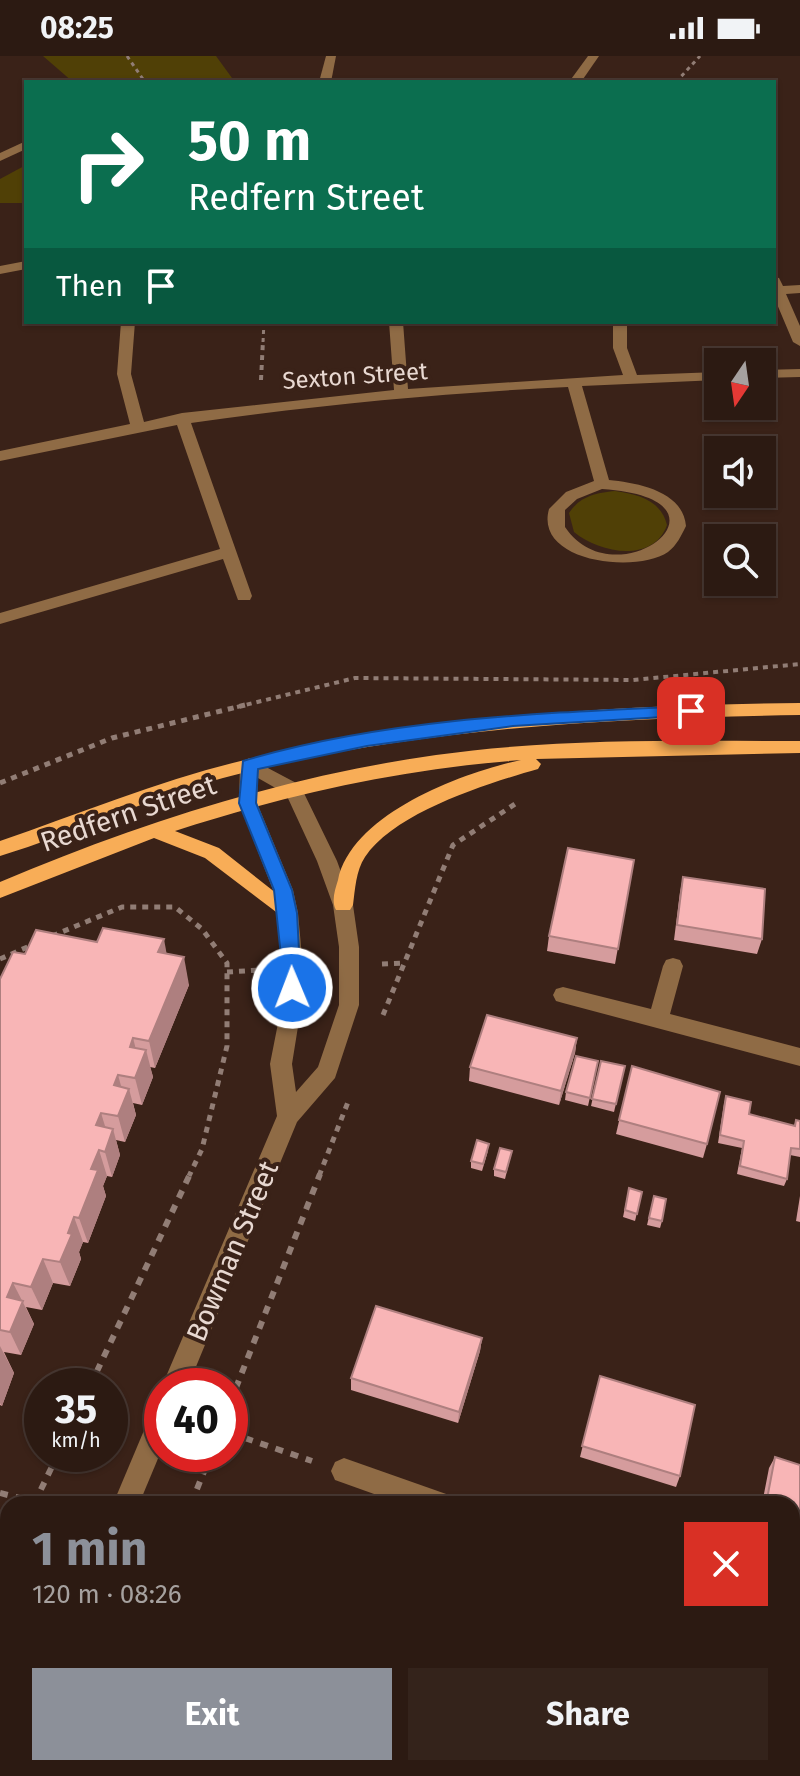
<!DOCTYPE html>
<html lang="en">
<head>
<meta charset="utf-8">
<style>
  body { margin:0; font-family:"Fira Sans",sans-serif; background:#34231b; color:#f1f3f6; height:100vh; display:flex; flex-direction:column; font-size:30px; white-space:nowrap }
  * { box-sizing:border-box; margin:0 }
  p { font-size:26px; color:#a6a19f }
  .icon { flex:none; width:44px; height:44px; fill:none; stroke:currentColor; stroke-width:2; stroke-linecap:round; stroke-linejoin:round }
  .map { position:relative; flex:1; overflow:hidden }
  .details { position:absolute; left:0px; top:1440px; width:800px; height:280px; display:flex; flex-direction:column; background:#2c1a12; border-radius:24px 24px 0 0; box-shadow:0 2px 6px #0004,0 0 0 2px #483832 }
  .details>* { flex:none }
  .banner { position:absolute; left:24px; top:24px; width:752px; height:244px; border-radius:0px; box-shadow:0 2px 6px #0004,0 0 0 2px #483832; background:#0b6e4f; color:#fff; overflow:hidden }
  .needle { width:52px; rotate:193deg }
  .buttons { position:absolute; left:704px; top:292px; display:grid; gap:16px }
  .buttons a { display:grid; place-items:center; width:72px; height:72px; border-radius:0px; background:#2c1a12; box-shadow:0 2px 6px #0004,0 0 0 2px #483832; font-size:40px }
  .speed { position:absolute; left:24px; top:1312px; display:flex; gap:16px; font-size:40px; font-weight:700; text-align:center }
  .speed>* { display:grid; place-content:center; width:104px; height:104px; border-radius:50%; background:#2c1a12; box-shadow:0 2px 6px #0004,0 0 0 2px #483832; line-height:1 }
  .speed small { font-size:20px; font-weight:400 }
  .speed .limit { border:12px solid #d22; background:#fff; color:#111 }
  .pin { position:absolute; display:grid; place-items:center; width:68px; height:68px; color:#fff; margin:-34px; border-radius:16px; box-shadow:0 4px 12px #0006 }
  .me { position:absolute; width:88px; margin:-44px; rotate:359deg; stroke-linejoin:round; filter:drop-shadow(0 0 6px #0008) }
  .turn { display:flex; align-items:center; gap:28px; height:168px; padding:0 32px; font-size:36px }
  .turn .icon { width:104px; height:104px; stroke-width:2.5 }
  .turn b { display:block; font-size:56px; line-height:68px }
  .then { display:flex; align-items:center; height:76px; padding:0 32px; background:#0003; gap:16px; font-size:30px }
  .round { display:grid; place-items:center; flex:none; width:84px; height:84px; border-radius:0px; background:#34231b }
  .head { display:flex; align-items:center; justify-content:space-between; height:136px; padding:0 32px }
  h1 { font-size:48px; font-weight:700; line-height:60px; color:#8c9099 }
  .action { display:flex; gap:16px; margin-top:auto; padding:16px 32px }
  .action a { flex:1; height:92px; border-radius:0px; background:#8c9099; color:#fff; font-size:32px; font-weight:700; line-height:92px; text-align:center }
  .action a+a { background:#34231b; color:#f1f3f6 }
  .status { display:flex; justify-content:space-between; align-items:center; height:56px; padding:0 40px; background:#2c1a12; direction:ltr }
  .status svg { height:22px; fill:currentColor }
  .map>svg:first-child { display:block }
  .green { fill:#504006 }
  .lines { fill:none; stroke-linecap:round; stroke-linejoin:round }
  .path-far3 { stroke:#917d75; stroke-width:3; stroke-dasharray:4 4; stroke-linecap:butt }
  .path-far2 { stroke:#917d75; stroke-width:4; stroke-dasharray:5 5; stroke-linecap:butt }
  .path-far1 { stroke:#917d75; stroke-width:5; stroke-dasharray:6 6; stroke-linecap:butt }
  .path { stroke:#917d75; stroke-width:6; stroke-dasharray:8 8; stroke-linecap:butt }
  .minor { fill:#8f6b45; fill-rule:evenodd }
  .major { fill:#f8ad57; fill-rule:evenodd }
  .wall { fill:#d59c9d }
  .shaded-wall { fill:#ae7f7f }
  .building { fill:#f8b5b6; stroke:#ae7f7f; stroke-width:2 }
  .route { fill:#1a73e8; stroke:#114b97; stroke-width:2 }
  .labels { text-anchor:middle; stroke-width:8; stroke-linejoin:round; paint-order:stroke }
  .far-street-label { font-size:24px; fill:#e8d8d1; stroke:#3a2218 }
  .street-label { font-size:28px; fill:#e8d8d1; stroke:#3a2218 }
</style>
</head>
<body>
<div class="status"><b>08:25</b><svg viewBox="0 0 49 12"><path d="M0 12V9h3v3zM5 12V6h3v6zM10 12V3h3v9zM15 12V0h3v12zM26 1h20v11H26zM47 4h2v5h-2z"/></svg></div>
<div class="map">
<svg width="800" height="1720" viewBox="0 0 800 1720">
  <rect width="100%" height="100%" fill="#3a2218"/>
  <g class="green">
    <polygon points="43,0 216,0 232,22 204,26 73,26"/>
    <polygon points="26,109 26,147 0,147 0,123"/>
    <path d="M615 435C637 438 661 444 667 469 653 508 599 497 574 476L569 457C580 440 596 437 615 435Z"/>
  </g>
  <g class="lines">
    <g class="path-far3">
      <polyline points="127,0 145,26"/>
      <polyline points="676,26 700,0"/>
      <polyline points="263,286 264,266"/>
    </g>
    <g class="path-far2">
      <polyline points="261,324 263,284"/>
      <polyline points="237,651 355,622 633,624 800,608"/>
    </g>
    <g class="path-far1">
      <polyline points="0,727 112,682 245,649"/>
      <polyline points="52,880 122,851 175,851 202,873 227,907 227,990 202,1093 189,1120"/>
      <polyline points="0,903 32,889"/>
      <polyline points="382,908 405,907"/>
      <polyline points="227,916 260,914"/>
      <polyline points="383,959 453,789 515,748"/>
      <polyline points="319,1120 348,1046"/>
    </g>
    <g class="path">
      <polyline points="90,1330 190,1118"/>
      <polyline points="230,1347 320,1118"/>
      <polyline points="230,1377 312,1405"/>
      <polyline points="0,1437 35,1446"/>
      <polyline points="34,1448 58,1398"/>
      <polyline points="191,1448 211,1398"/>
      <polyline points="0,1520 8,1503"/>
      <polyline points="83,1720 87,1712"/>
    </g>
    <g class="minor">
      <polygon points="326,0 336,0 331,26 319,26"/>
      <polygon points="588,0 599,0 581,26 569,26"/>
      <polygon points="26,85 26,93 0,105 0,97"/>
      <polygon points="26,205 26,213 0,218 0,210"/>
      <polygon points="774,221 779,222 783,230 800,229 800,237 786,238 800,270 800,290 793,286 774,241"/>
      <path d="M121 266H135L131 318 144 366 182 357 394 334 389 266H403L408 333 623 319 613 292V266H627V292L637 319 718 316V324L582 330 609 424C638 427 683 435 686 470 681 480 677 489 668 496 636 518 534 506 549 453L566 436 594 425 568 331C442 337 316 349 191 367L252 540 250 544H238L223 503 0 568V557L220 493 177 369 0 405V395L130 368 117 318ZM602 433C750 443 616 547 565 471V454L577 443Z"/>
      <polygon points="800,313 800,321 762,322 762,314"/>
      <path d="M249 702 300 729 337 805 353 849 359 891V949L335 1022 297 1066 188 1330H162L277 1060 270 1008 281 952 283 912 278 857 273 834 239 747 240 709ZM258 722 286 738 317 805 333 849 339 891V949L318 1011 296 1036 292 1008 301 952 303 912 298 857 293 834 257 747Z"/>
      <polygon points="673,902 680,904 683,910 670,958 800,992 800,1010 563,947 556,945 553,939 556,933 563,931 651,953 663,910 666,904"/>
      <polygon points="162,1349 162,1393 139,1448 113,1448 153,1353"/>
      <polygon points="344,1402 449,1439 453,1448 402,1448 335,1424 331,1415 335,1406"/>
      <polygon points="792,1552 800,1555 800,1583 792,1580"/>
      <polygon points="8,1701 8,1712 31,1712 27,1720 0,1720"/>
      <polygon points="496,1712 526,1712 524,1720 494,1720"/>
    </g>
    <g class="major">
      <path d="M800 647V659C607 662 411 672 223 722 147 743 75 777 0 800V785C84 756 166 722 253 702 432 660 616 649 800 647Z"/>
      <path d="M800 685V697L536 703 541 708 538 713C489 727 395 756 365 801 356 814 355 834 353 849L350 854H336C331 845 335 834 338 824 352 758 461 717 521 704 403 713 288 738 175 775L219 792 295 852 298 857 295 862 288 865 205 802 154 782 0 842V826C140 767 286 720 436 699 556 682 679 685 800 685Z"/>
    </g>
  </g>
  <g class="wall">
    <polygon points="634,804 615,908 547,895 549,880"/>
    <polygon points="683,821 762,883 757,898 674,884 680,836"/>
    <polygon points="25,898 167,898 189,929 155,1012 150,1011 153,1021 142,1049 133,1047 136,1059 125,1086 116,1084 120,1099 112,1121 107,1120 103,1130 106,1140 88,1187 83,1186 79,1196 81,1203 70,1230 53,1227 42,1254 26,1251 34,1268 21,1299 4,1296 14,1317 2,1350 0,1349 0,923"/>
    <polygon points="577,982 575,997 559,1049 469,1025 470,1011"/>
    <polygon points="598,1005 588,1050 565,1044 566,1036"/>
    <polygon points="601,1005 625,1010 614,1056 591,1050"/>
    <polygon points="632,1010 707,1088 703,1102 616,1078"/>
    <polygon points="726,1040 749,1058 794,1070 796,1064 800,1065 800,1101 790,1099 787,1123 784,1130 737,1118 742,1092 718,1087 724,1048"/>
    <polygon points="488,1095 482,1115 471,1112 471,1105"/>
    <polygon points="512,1095 505,1123 494,1120 494,1113"/>
    <polygon points="629,1132 642,1136 635,1165 623,1161"/>
    <polygon points="654,1140 662,1165 660,1172 647,1169"/>
    <polygon points="800,1140 800,1166 796,1165"/>
    <polygon points="482,1282 480,1295 458,1367 351,1334 351,1322"/>
    <polygon points="600,1320 680,1420 676,1431 580,1401"/>
    <polygon points="775,1401 800,1409 800,1484 793,1482 796,1465 792,1463 792,1448 762,1448 769,1412"/>
    <polygon points="332,1712 384,1712 381,1720 354,1720"/>
    <polygon points="720,1712 792,1712 800,1720 719,1720"/>
  </g>
  <g class="shaded-wall">
    <polygon points="164,883 169,911 158,896"/>
    <polygon points="184,901 189,929 155,1012 149,985"/>
    <polygon points="133,982 140,1009 130,991"/>
    <polygon points="577,982 575,997 559,1049 561,1035"/>
    <polygon points="146,994 153,1021 142,1049 135,1022"/>
    <polygon points="118,1019 125,1044 129,1033 136,1059 125,1086 118,1060 114,1029"/>
    <polygon points="101,1057 109,1083 96,1069"/>
    <polygon points="113,1073 120,1099 112,1121 105,1096"/>
    <polygon points="99,1094 107,1120 103,1130 106,1140 88,1187 79,1162 91,1113"/>
    <polygon points="74,1161 83,1186 79,1196 81,1203 70,1230 60,1206 68,1177"/>
    <polygon points="43,1203 53,1227 42,1254 31,1231"/>
    <polygon points="13,1227 34,1268 21,1299 10,1276 7,1241"/>
    <polygon points="482,1282 480,1295 458,1367 459,1356"/>
    <polygon points="0,1290 14,1317 2,1350 0,1347"/>
  </g>
  <g class="building">
    <polygon points="568,792 634,804 618,893 549,880"/>
    <polygon points="683,821 765,833 762,883 677,869"/>
    <polygon points="103,872 164,883 158,896 184,901 149,985 133,982 130,991 146,994 135,1022 118,1019 114,1029 129,1033 118,1060 101,1057 96,1069 113,1073 105,1096 99,1094 91,1113 98,1114 79,1162 74,1161 68,1177 72,1178 60,1206 43,1203 31,1231 13,1227 7,1241 23,1245 10,1276 0,1274 0,923 13,896 25,898 36,874 97,886"/>
    <polygon points="487,959 577,982 561,1035 470,1011"/>
    <polygon points="576,1000 598,1005 590,1042 566,1036"/>
    <polygon points="601,1005 625,1010 616,1048 592,1043"/>
    <polygon points="632,1010 720,1036 707,1088 619,1064"/>
    <polygon points="726,1040 751,1046 749,1058 795,1070 796,1064 800,1065 800,1093 791,1092 787,1123 740,1110 744,1085 720,1079"/>
    <polygon points="477,1084 489,1088 483,1108 471,1105"/>
    <polygon points="500,1092 512,1095 506,1116 494,1113"/>
    <polygon points="629,1132 642,1136 637,1158 625,1154"/>
    <polygon points="654,1140 666,1143 662,1165 649,1162"/>
    <polygon points="376,1250 482,1282 459,1356 351,1322"/>
    <polygon points="600,1320 695,1349 680,1420 582,1390"/>
    <polygon points="775,1401 800,1409 800,1453 792,1451 792,1448 783,1448 767,1443"/>
    <polygon points="792,1676 800,1678 800,1720 723,1720 725,1712 792,1712"/>
    <polygon points="350,1712 381,1712 379,1720 372,1720"/>
  </g>
  <path class="route" d="M691 650 697 651V659L513 670 367 690 258 713 256 747 292 834 297 857 301 932 292 940 285 938 274 834 239 747 243 705C387 662 542 657 691 650Z"/>
  <g class="labels">
    <g class="far-street-label">
      <text transform="translate(355 320) rotate(-4)" y="8">Sexton Street</text>
    </g>
    <g class="street-label">
      <text transform="translate(128 757) rotate(-19)" y="10">Redfern Street</text>
      <text transform="translate(232 1195) rotate(-67)" y="10">Bowman Street</text>
    </g>
  </g>
</svg>
<div class="buttons">
<a><svg class="needle" viewBox="-14 -14 28 28"><path d="M0-13l5 13h-10z" fill="#e53935"/><path d="M0 13l5-13h-10z" fill="#a6a19f"/></svg></a>
<a><svg class="icon" aria-label="sound" viewBox="0 0 24 24"><path d="M4 9h4l5-4v14l-5-4H4zM17 9q2 3 0 6"/></svg></a>
<a><svg class="icon" aria-label="search" viewBox="0 0 24 24"><circle cx="10" cy="10" r="6"/><path d="M15 15l6 6"/></svg></a>
</div>
<div class="speed"><div>35<small>km/h</small></div><div class="limit">40</div></div>
<div class="pin" style="left:691px;top:655px;background:#d93025"><svg class="icon" aria-label="arrive" viewBox="0 0 24 24"><path d="M6 21V4h12l-3 4 3 4H6"/></svg></div>
<svg class="me" style="left:292px;top:932px" viewBox="-20 -20 40 40"><circle r="17" fill="#1a73e8" stroke="#fff" stroke-width="3"/><path d="M0-11L8 9 0 5-8 9z" fill="#fff"/></svg>
<div class="banner">
<div class="turn"><svg class="icon" aria-label="right" viewBox="0 0 24 24"><path d="M7 20v-9h11M14 6l5 5-5 5"/></svg><div><b>50 m</b>Redfern Street</div></div>
<div class="then">Then<svg class="icon" aria-label="arrive" viewBox="0 0 24 24"><path d="M6 21V4h12l-3 4 3 4H6"/></svg></div>
</div>
<section class="details">
<div class="head"><div><h1>1 min</h1><p>120 m · 08:26</p></div><a class="round" style="background:#d93025;color:#fff"><svg class="icon" aria-label="close" viewBox="0 0 24 24"><path d="M6 6l12 12M18 6L6 18"/></svg></a></div>
<div class="action"><a>Exit</a><a>Share</a></div>
</section>
</div>
</body>
</html>
